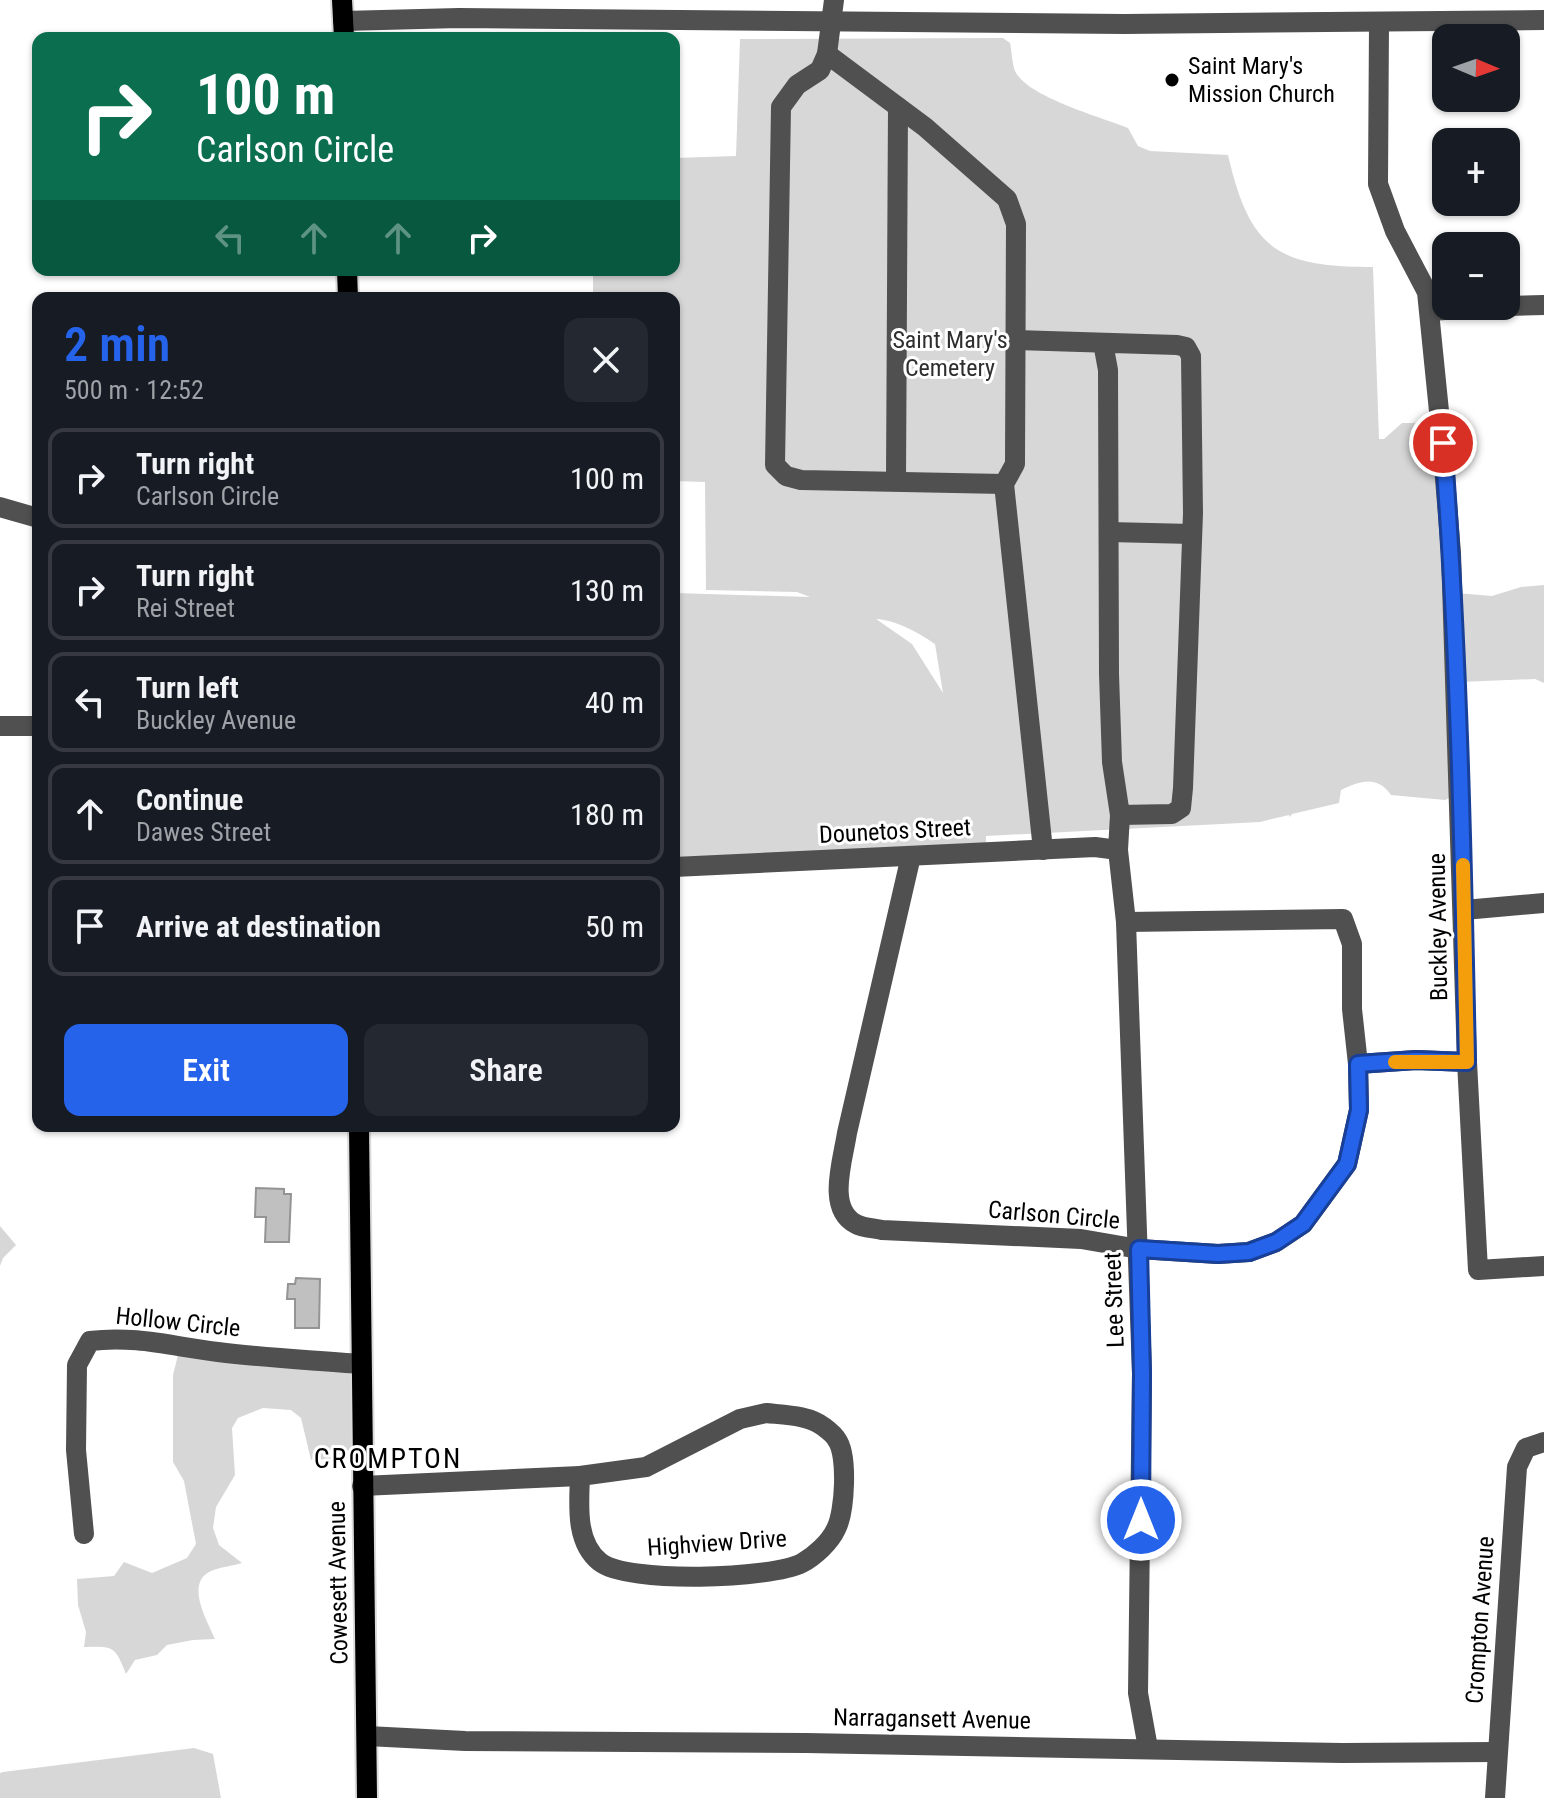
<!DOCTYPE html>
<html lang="en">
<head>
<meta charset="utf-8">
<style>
  body { margin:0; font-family:"Roboto Condensed",sans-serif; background:#242831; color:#f1f3f6; height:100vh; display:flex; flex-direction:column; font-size:30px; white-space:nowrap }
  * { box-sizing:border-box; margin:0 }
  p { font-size:26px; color:#9ea1a6 }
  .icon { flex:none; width:44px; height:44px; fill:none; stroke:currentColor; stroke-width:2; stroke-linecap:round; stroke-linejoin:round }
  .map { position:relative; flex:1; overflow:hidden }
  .details { position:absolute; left:32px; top:292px; width:648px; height:840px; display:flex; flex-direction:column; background:#171b24; border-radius:16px; box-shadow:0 2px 6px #0004 }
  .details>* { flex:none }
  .banner { position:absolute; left:32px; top:32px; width:648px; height:244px; border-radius:16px; box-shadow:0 2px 6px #0004; background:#0b6e4f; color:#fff; overflow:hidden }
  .needle { width:52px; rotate:92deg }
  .buttons { position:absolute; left:1432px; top:24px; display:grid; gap:16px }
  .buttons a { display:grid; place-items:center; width:88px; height:88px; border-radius:16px; background:#171b24; box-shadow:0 2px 6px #0004; font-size:40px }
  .pin { position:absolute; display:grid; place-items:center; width:68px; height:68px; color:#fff; margin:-34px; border:4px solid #fff; border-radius:50%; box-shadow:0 2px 8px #0007 }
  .me { position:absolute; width:88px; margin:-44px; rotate:0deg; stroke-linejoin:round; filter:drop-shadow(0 0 6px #0008) }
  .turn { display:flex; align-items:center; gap:28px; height:168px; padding:0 32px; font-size:36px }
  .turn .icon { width:104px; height:104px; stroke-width:2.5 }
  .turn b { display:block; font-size:56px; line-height:68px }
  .lanes { display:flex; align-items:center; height:76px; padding:0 32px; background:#0003; justify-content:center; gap:40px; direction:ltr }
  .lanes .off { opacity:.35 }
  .round { display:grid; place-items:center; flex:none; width:84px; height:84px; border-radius:16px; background:#242831 }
  .overview { display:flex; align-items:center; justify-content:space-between; height:136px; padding:0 32px }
  h1 { font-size:48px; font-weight:600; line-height:60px; color:#2563eb }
  .button { display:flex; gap:16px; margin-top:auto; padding:16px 32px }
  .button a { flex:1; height:92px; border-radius:16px; background:#2563eb; color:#fff; font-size:32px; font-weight:600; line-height:92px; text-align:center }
  .button a+a { background:#242831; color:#f1f3f6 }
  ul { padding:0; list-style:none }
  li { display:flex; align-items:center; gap:24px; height:100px; margin:0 16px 12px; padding:0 16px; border:4px solid #363941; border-radius:16px }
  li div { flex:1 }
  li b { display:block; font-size:30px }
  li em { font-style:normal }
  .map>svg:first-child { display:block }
  .green { fill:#d7d7d7; fill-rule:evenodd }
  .building { fill:#c0c0c0; stroke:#949494; stroke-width:2 }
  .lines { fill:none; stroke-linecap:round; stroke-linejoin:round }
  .major-casing { stroke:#dbdbdb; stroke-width:24 }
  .minor { stroke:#505050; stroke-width:20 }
  .major { stroke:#000; stroke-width:20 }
  .route-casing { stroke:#184099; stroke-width:20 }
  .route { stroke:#2563eb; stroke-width:14 }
  .slow { stroke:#f59e0b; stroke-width:14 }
  .poi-dot { fill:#000; stroke:#fff; stroke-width:3 }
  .labels { text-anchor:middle; stroke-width:6; stroke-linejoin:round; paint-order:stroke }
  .poi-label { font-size:24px; fill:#000; stroke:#fff; text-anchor:start }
  .park-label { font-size:24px; fill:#2e2e2e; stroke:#fff }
  .street-label { font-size:24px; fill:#000; stroke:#fff }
  .quarter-label { font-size:28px; letter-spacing:2px; fill:#000; stroke:#fff }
</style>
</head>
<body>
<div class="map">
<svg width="1544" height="1798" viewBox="0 0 1544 1798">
  <rect width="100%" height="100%" fill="#fff"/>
  <g class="green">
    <path d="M1003 38 1010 43C1012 52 1012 66 1016 73 1031 98 1101 117 1128 128L1138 146 1150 151 1228 155C1250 250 1278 267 1373 267L1379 439H1384L1402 423H1440L1456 593 1492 596 1521 587 1544 585V683L1535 679 1460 682 1462 792 1445 800 1391 795C1377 775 1360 781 1341 790L1339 803 1292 814 1290 817 1289 815 1260 822 986 836V852L674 867V593L810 597 797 592 706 590 705 482 674 481V298H593V270H674V158L736 156 740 39ZM876 619C896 620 919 633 935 644L943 693 912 644Z"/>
    <polygon points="0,1226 16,1245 3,1258 0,1266"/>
    <path d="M180 1347 357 1363 361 1457 311 1460 301 1418 291 1410 263 1408 238 1418 232 1428 235 1475 216 1507 213 1528 219 1545 242 1563C232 1566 220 1567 211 1571 184 1583 208 1622 215 1639L193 1640 167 1645 157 1655 135 1660 126 1674C115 1646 114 1646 84 1647L86 1632 78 1605 77 1579 114 1576 124 1562 152 1573 187 1558 196 1544 184 1481 173 1462V1375Z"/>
    <polygon points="194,1748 213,1754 221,1798 0,1798 0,1773 3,1772"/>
  </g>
  <g class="building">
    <polygon points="256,1188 284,1189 284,1194 291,1194 289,1242 265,1242 266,1217 255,1217"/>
    <polygon points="296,1278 320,1279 319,1328 295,1328 295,1299 287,1299 288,1284 295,1284"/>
  </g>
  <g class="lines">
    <defs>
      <g id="major">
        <polyline points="342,0 344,38"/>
        <polyline points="347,270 348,298"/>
        <polyline points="359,1126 367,1798"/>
      </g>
    </defs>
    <use href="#major" class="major-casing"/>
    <g class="minor">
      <polyline points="834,0 827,54 820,70 797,85 781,107 775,465 786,476 801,480 1004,484"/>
      <polyline points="343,21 459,18 1124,24 1544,20"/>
      <polyline points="1379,23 1378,184 1395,231 1427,292 1442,441 1451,553 1467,1062 1478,1270 1544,1266"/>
      <polyline points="827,54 925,127 1007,199 1016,224 1015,464 1004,484 1043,850"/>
      <polyline points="1506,306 1544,305"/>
      <polyline points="1430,311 1504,306"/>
      <polyline points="1015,340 1177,345 1186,347 1191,356 1193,513 1183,788 1181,808 1172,814 1120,815 1112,762 1109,674 1108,370 1103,343"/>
      <polyline points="896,480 898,107"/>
      <polyline points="0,507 38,518"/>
      <polyline points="1109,532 1192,534"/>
      <polyline points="0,726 38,726"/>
      <polyline points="1120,815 1118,850 1126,922 1142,1373 1138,1693 1148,1748"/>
      <path d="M911 856 847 1133C843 1160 826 1209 856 1224 863 1228 874 1228 882 1230L1081 1239 1139 1249 1218 1254 1249 1252 1276 1242 1303 1224 1347 1164 1359 1110 1358 1064 1352 1009V944L1343 919 1126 922"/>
      <polyline points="674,867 1095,847 1118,850"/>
      <polyline points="1464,910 1544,903"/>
      <polyline points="1358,1064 1416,1060 1467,1062"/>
      <path d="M766 1413C785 1415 809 1415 824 1427 828 1430 835 1436 837 1440 848 1455 845 1512 836 1529 830 1542 815 1556 802 1563 771 1579 628 1584 600 1562 575 1542 579 1505 580 1476L646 1467 740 1419Z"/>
      <polyline points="362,1486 580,1476"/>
      <path d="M84 1534 76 1450 77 1365 90 1341C135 1335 175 1347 218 1352 265 1358 313 1360 360 1364"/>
      <polyline points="367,1736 465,1741 806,1743 1342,1753 1497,1752"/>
      <polyline points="1495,1798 1517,1467 1526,1448 1544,1442"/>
    </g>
    <use href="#major" class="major"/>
  </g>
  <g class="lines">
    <defs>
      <path id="route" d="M1141 1520 1142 1373 1139 1249 1218 1254 1249 1252 1276 1242 1303 1224 1347 1164 1359 1110 1358 1064 1416 1060 1467 1062C1463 856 1459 649 1443 443"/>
    </defs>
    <use href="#route" class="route-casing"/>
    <use href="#route" class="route"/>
    <polyline class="slow" points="1395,1062 1467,1062 1463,865"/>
  </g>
  <circle class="poi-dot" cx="1172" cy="80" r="8"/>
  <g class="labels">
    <g class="poi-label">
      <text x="1188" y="74">Saint Mary's<tspan x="1188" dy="28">Mission Church</tspan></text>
    </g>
    <g class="park-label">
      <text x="950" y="348">Saint Mary's<tspan x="950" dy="28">Cemetery</tspan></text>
    </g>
    <g class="street-label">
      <text transform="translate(895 831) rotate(-3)" y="8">Dounetos Street</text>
      <text transform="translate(1438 927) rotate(-91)" y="8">Buckley Avenue</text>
      <text transform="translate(1054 1215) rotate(5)" y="8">Carlson Circle</text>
      <text transform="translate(1114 1300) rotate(-92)" y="8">Lee Street</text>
      <text transform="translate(178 1322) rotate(6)" y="8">Hollow Circle</text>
      <text transform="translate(717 1543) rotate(-4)" y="8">Highview Drive</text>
      <text transform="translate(338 1583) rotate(-91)" y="8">Cowesett Avenue</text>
      <text transform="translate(1480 1620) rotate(-86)" y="8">Crompton Avenue</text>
      <text transform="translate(932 1719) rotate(1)" y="8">Narragansett Avenue</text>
    </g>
    <g class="quarter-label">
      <text x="388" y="1468">CROMPTON</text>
    </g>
  </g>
</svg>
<div class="buttons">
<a><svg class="needle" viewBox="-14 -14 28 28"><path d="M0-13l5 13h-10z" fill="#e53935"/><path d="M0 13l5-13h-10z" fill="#9ea1a6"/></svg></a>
<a>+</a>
<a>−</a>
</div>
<div class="pin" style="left:1443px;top:443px;background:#d93025"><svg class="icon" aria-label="arrive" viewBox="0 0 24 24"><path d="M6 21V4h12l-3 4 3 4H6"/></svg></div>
<svg class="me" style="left:1141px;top:1520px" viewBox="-20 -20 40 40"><circle r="17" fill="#2563eb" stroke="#fff" stroke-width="3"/><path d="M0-11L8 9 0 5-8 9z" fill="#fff"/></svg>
<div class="banner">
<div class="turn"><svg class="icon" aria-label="right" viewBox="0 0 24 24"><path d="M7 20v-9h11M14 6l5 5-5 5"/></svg><div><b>100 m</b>Carlson Circle</div></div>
<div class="lanes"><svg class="icon off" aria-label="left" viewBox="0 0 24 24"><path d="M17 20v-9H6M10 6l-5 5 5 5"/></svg><svg class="icon off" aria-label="ahead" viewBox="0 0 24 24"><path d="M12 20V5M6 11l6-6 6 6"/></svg><svg class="icon off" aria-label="ahead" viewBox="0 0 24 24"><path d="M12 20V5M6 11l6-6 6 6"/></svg><svg class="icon" aria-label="right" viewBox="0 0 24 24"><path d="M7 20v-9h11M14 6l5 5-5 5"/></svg></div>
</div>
<section class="details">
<div class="overview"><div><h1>2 min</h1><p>500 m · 12:52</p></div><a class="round"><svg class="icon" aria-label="close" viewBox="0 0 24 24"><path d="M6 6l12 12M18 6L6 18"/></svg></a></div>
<ul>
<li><svg class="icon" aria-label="right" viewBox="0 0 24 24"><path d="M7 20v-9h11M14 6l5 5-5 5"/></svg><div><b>Turn right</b><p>Carlson Circle</p></div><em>100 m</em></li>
<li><svg class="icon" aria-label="right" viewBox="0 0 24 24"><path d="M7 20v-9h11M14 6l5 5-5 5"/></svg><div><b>Turn right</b><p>Rei Street</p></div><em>130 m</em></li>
<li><svg class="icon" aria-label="left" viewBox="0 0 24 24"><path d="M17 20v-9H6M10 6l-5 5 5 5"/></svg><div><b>Turn left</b><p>Buckley Avenue</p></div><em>40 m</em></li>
<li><svg class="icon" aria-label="ahead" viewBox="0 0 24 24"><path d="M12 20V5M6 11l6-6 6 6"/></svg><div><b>Continue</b><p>Dawes Street</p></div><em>180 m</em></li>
<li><svg class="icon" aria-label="arrive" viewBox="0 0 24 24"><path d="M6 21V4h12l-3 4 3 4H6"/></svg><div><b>Arrive at destination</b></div><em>50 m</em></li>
</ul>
<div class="button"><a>Exit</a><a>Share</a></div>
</section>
</div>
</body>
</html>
